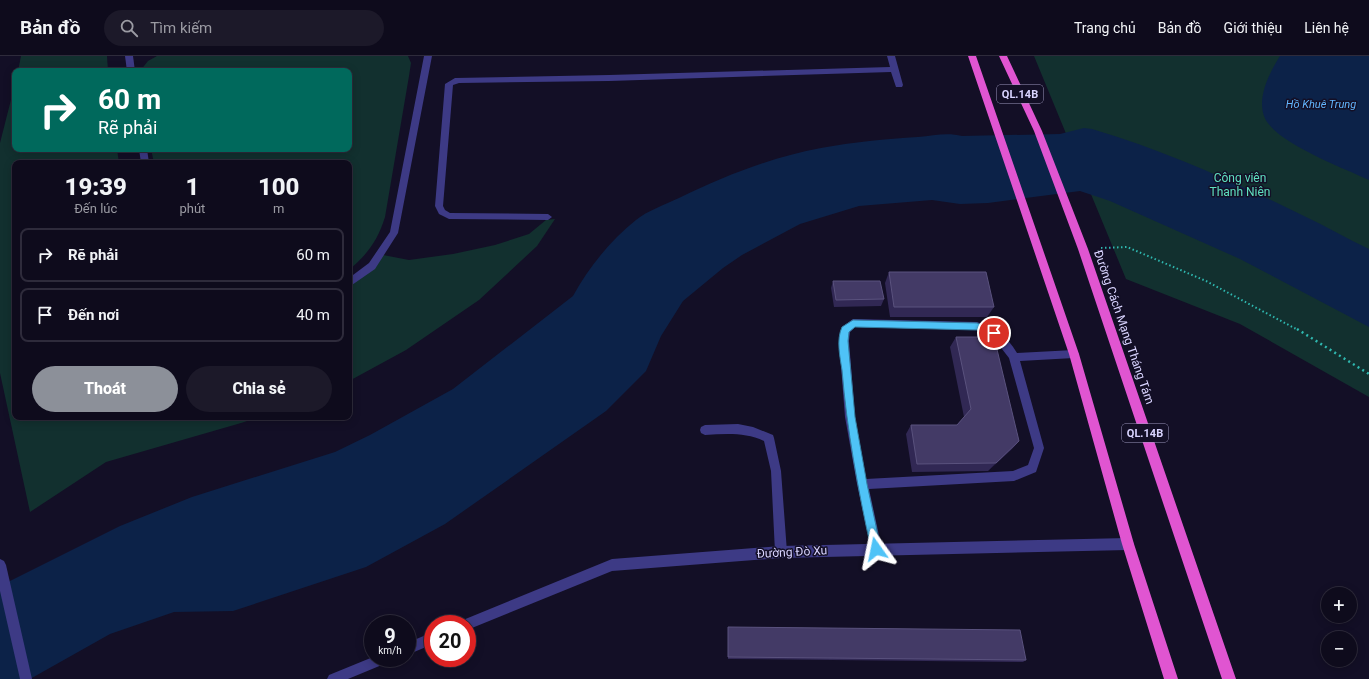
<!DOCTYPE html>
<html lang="vi">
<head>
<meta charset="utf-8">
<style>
  body { margin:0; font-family:Roboto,sans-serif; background:#1c1929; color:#f1f3f6; height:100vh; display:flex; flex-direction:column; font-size:15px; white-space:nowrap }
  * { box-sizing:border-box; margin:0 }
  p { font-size:13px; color:#9b9ba3 }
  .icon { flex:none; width:22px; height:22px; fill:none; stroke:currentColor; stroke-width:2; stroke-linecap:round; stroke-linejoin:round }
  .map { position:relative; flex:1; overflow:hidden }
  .sheet { position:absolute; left:12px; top:104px; width:340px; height:260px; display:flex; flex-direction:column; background:#0e0b1c; border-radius:8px; box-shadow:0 2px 10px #0003,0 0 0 1px #2e2b3b }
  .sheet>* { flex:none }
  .banner { position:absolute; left:12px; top:12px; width:340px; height:84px; border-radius:8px; box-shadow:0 2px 10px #0003,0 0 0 1px #2e2b3b; background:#00695c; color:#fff; overflow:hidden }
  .fabs { position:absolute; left:1321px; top:531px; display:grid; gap:8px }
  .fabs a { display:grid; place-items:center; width:36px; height:36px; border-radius:50%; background:#0e0b1c; box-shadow:0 2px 10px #0003,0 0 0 1px #2e2b3b; font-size:20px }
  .speed { position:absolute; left:364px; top:559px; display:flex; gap:8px; font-size:20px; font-weight:700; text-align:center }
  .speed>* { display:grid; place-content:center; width:52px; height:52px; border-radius:50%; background:#0e0b1c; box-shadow:0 2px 10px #0003,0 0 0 1px #2e2b3b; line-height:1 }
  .speed small { font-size:10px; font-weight:400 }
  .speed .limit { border:6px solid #d22; background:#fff; color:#111 }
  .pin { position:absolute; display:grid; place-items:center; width:34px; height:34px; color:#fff; margin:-17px; border:2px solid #fff; border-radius:50%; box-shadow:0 1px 4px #0007 }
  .me { position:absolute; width:44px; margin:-22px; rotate:348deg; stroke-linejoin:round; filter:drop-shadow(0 0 3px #0008) }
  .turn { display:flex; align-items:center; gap:14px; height:84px; padding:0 20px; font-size:18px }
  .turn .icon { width:52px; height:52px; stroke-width:2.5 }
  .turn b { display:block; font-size:28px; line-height:34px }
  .eta { display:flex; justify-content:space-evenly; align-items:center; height:68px; text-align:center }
  .eta b { font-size:24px; font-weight:800; line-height:28px }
  .button { display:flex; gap:8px; margin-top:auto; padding:8px 20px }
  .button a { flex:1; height:46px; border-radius:24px; background:#8c9099; color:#fff; font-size:16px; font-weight:800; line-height:46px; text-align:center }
  .button a+a { background:#1c1929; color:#f1f3f6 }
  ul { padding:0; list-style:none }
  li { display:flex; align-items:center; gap:12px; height:54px; margin:0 8px 6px; padding:0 12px; border:2px solid #2e2b3b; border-radius:8px }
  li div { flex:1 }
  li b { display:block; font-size:15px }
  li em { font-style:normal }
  header { display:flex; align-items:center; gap:24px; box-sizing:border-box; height:56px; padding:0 20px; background:#0e0b1c; border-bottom:1px solid #2e2b3b }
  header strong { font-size:19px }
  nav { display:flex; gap:22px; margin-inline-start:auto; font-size:14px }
  .search { width:280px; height:36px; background:#1c1929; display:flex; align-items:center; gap:10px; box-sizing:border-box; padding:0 14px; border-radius:22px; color:#9b9ba3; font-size:15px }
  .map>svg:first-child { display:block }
  .green { fill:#12302f }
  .water { fill:#0c2248 }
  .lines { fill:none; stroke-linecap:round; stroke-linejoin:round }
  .path-far1 { stroke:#2fb8b0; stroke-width:2; stroke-dasharray:1.5 2.5; stroke-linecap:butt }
  .path { stroke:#2fb8b0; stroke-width:2.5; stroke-dasharray:2 3.5; stroke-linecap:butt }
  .service { fill:#3d3a85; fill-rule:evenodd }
  .minor { fill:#3d3a85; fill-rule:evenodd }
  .tertiary { fill:#3d3a85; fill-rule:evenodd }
  .trunk { fill:#e055d1; fill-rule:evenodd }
  .wall { fill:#312854 }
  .shaded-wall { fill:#1d163a }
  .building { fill:#433a66; stroke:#5a527e }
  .route { fill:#4fc3f7; stroke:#337fa1 }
  .labels { text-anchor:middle; stroke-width:3; stroke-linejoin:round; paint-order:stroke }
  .shield { fill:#130f26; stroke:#9e99be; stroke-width:1 }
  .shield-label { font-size:11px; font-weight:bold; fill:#d9d4ff }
  .far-water-label { font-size:11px; font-style:italic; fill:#62b6ff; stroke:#130f26 }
  .park-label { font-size:12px; fill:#5fe0c0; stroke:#130f26 }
  .street-label { font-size:12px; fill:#d9d4ff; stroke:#130f26 }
</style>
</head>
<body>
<header>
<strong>Bản đồ</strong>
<div class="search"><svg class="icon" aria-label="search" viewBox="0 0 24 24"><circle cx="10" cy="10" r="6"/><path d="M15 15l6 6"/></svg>Tìm kiếm</div>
<nav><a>Trang chủ</a><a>Bản đồ</a><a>Giới thiệu</a><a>Liên hệ</a></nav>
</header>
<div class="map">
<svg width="1369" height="623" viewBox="0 0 1369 623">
  <rect width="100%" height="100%" fill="#130f26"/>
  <g class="green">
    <polygon points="21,0 107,0 108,15 18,15"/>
    <path d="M157 0H408L411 7 409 20 385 161C378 184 367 199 349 214V107H154L151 93H349V15H140L148 5Z"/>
    <polygon points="1034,0 1369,0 1369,341 1240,268 1126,223"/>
    <polygon points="15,28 15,93 117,93 119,107 15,107 15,361 259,361 241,367 106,406 30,456 0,317 0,87"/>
    <polygon points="555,163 537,190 479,244 406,294 349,325 349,226 383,199 409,204 453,198 495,189 529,178 546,164"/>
  </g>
  <g class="water">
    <path d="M1280 0H1369V124C1344 112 1273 86 1264 60 1257 40 1270 16 1280 0Z"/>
    <path d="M1084 72 1092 73C1166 95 1235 126 1304 160 1326 170 1347 183 1369 193V271L1240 203 1110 145 1080 135 988 147 960 148 932 144 859 150 800 168 742 199 723 212 683 245 661 280 646 315 606 355 445 468 366 511 233 555 174 556 110 578 30 623H0V530L120 470 192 441 335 396 370 379 453 333 573 240C589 211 610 185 636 164 647 155 666 148 679 142 724 120 772 101 821 92 853 86 886 83 918 81 934 80 946 76 962 80L1060 78Z"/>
  </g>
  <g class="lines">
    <polyline class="path-far1" points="1101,192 1127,191 1206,225 1298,274"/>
    <polyline class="path" points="1297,273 1369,318"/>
    <g class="service">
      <polygon points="125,0 133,0 135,15 127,15"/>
      <polygon points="424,0 432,0 398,177 375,213 349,231 349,222 369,207 390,176"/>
      <polygon points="887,0 895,0 903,29 902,31 896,31 891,16 609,25 459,27 453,29 443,150 445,154 450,157 548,158 552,161 548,164 449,163 439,158 435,150 445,28 455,22 609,19 890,11"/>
      <polygon points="139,93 147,93 149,107 141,107"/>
      <path d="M853 263 977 266C995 272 1007 280 1017 297L1074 294 1077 295 1079 298 1077 301 1074 302 1020 305 1044 392 1036 416 1014 425 869 433 882 493 880 497 876 499 872 497 857 428 845 361 839 285 842 271ZM855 271 977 274 995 284 1009 302 1034 392 1028 409 1013 415 866 423 855 361 849 285 850 276Z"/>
      <path d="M738 368 753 371 773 379 774 382 781 415 787 496 785 500 781 502 777 500 775 496 771 415 764 385C745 376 725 378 705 379L701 377 700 374 701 371 705 369Z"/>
    </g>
    <g class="minor">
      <polygon points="1128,482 1132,484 1134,488 1132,492 1128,494 781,502 612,515 467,574 467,568 461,568 463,564 612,503 781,490"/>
      <polygon points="433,576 433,588 407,599 407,587"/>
      <polygon points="373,601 373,602 391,602 389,606 348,623 327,623 329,619"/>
    </g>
    <polygon class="tertiary" points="0,503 4,505 6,509 32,623 20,623 0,535"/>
    <g class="trunk">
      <polygon points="968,0 976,0 1079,298 1134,488 1178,623 1164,623 1122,488 1069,298"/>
      <polygon points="999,0 1007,0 1042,75 1088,193 1236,623 1222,623 1078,193 1034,75"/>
    </g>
  </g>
  <g class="wall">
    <polygon points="889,216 994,251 987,261 890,261 885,227"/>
    <polygon points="833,225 884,243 881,250 834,251 831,232"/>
    <polygon points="956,281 1019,385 1012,393 988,415 912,416 906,378 911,369 957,369 964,361 950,291"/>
    <polygon points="728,571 1026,604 1023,606 728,603"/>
  </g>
  <polygon class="shaded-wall" points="1019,385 1012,393 988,415 996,407"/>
  <g class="building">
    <polygon points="889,216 986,216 994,251 894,251"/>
    <polygon points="833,225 880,225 884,243 836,244"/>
    <polygon points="956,281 994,281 1019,385 996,407 917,408 911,369 957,369 971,353"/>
    <polygon points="728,571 1020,574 1026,604 728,601"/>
  </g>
  <path class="route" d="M853 264 977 267 997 274 999 277 994 280 977 274 855 271 849 276 848 285 855 361 867 428 881 493 880 496 876 498 872 496 871 493C858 433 847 375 842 314 840 301 836 284 842 271Z"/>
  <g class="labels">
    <g class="shield">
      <rect x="997" y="29" width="46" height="18" rx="3"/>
      <rect x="1122" y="368" width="46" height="18" rx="3"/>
    </g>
    <g class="shield-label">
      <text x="1020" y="42">QL.14B</text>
      <text x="1145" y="381">QL.14B</text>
    </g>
    <g class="far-water-label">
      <text x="1321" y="52">Hồ Khuê Trung</text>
    </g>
    <g class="park-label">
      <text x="1240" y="126">Công viên<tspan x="1240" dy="14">Thanh Niên</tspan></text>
    </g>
    <g class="street-label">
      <text transform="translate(1124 271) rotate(71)" y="4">Đường Cách Mạng Tháng Tám</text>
      <text transform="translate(792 496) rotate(-3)" y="4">Đường Đò Xu</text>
    </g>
  </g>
</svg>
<div class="fabs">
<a>+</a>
<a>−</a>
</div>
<div class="speed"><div>9<small>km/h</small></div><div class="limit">20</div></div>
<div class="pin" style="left:994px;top:277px;background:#d93025"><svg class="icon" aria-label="arrive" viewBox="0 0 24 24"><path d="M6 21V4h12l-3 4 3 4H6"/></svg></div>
<svg class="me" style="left:876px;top:493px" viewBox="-20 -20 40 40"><path d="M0-17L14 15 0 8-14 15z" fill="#4fc3f7" stroke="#fff" stroke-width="4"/></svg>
<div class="banner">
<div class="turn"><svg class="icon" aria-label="right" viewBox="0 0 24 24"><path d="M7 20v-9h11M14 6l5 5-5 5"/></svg><div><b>60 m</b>Rẽ phải</div></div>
</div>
<section class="sheet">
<div class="eta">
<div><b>19:39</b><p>Đến lúc</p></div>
<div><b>1</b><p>phút</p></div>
<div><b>100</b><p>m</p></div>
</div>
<ul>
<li><svg class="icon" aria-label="right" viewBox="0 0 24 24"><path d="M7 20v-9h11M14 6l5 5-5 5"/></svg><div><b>Rẽ phải</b></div><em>60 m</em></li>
<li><svg class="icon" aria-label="arrive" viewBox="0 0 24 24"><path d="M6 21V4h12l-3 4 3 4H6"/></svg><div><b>Đến nơi</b></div><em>40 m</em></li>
</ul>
<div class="button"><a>Thoát</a><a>Chia sẻ</a></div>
</section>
</div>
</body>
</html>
